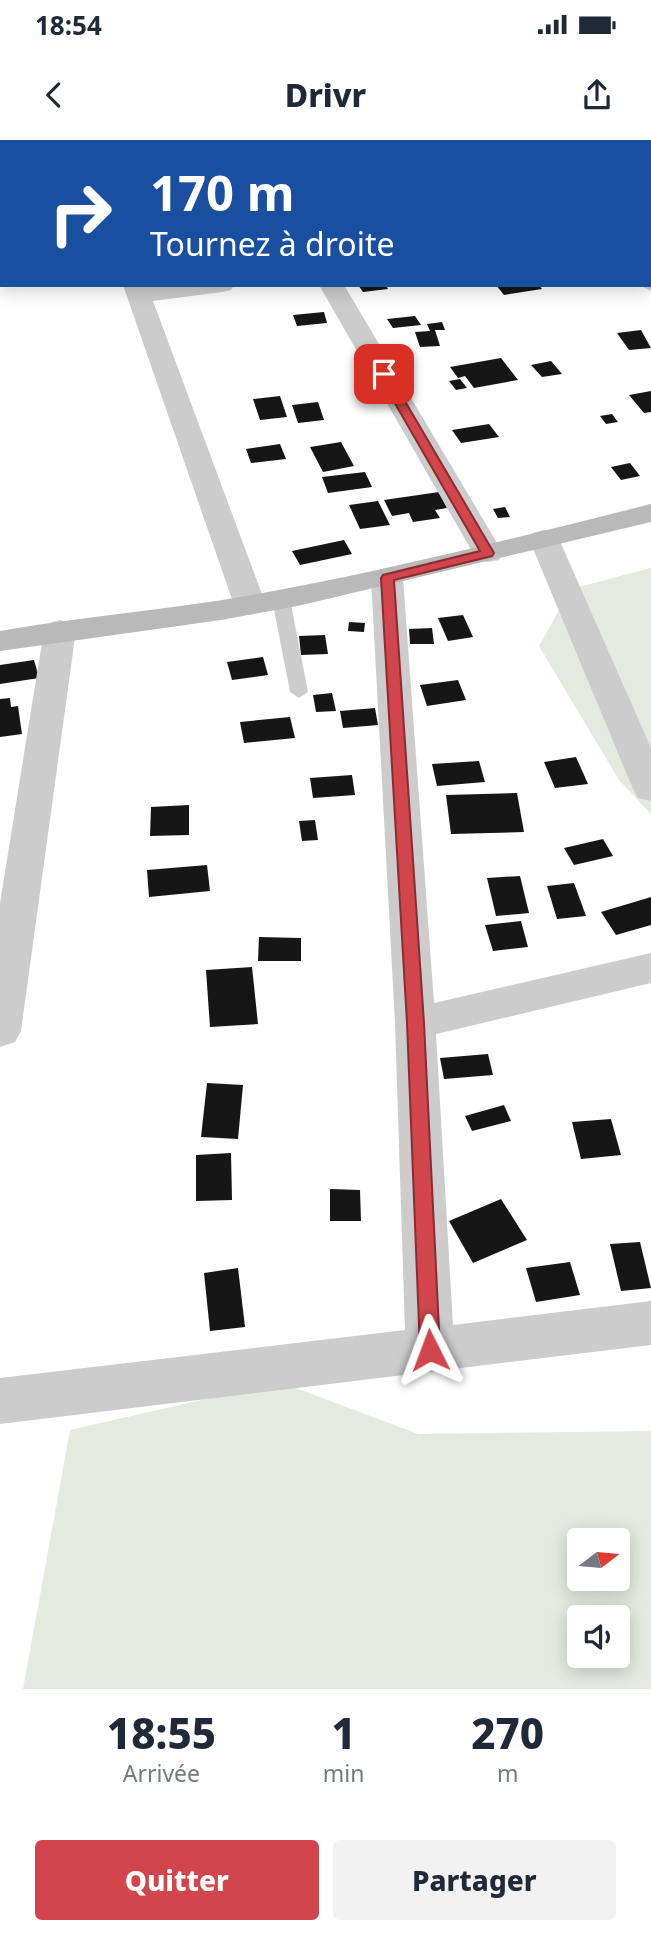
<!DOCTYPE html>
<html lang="fr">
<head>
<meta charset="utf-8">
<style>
  body { margin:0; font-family:"Noto Sans",sans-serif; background:#f2f2f3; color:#1f2937; height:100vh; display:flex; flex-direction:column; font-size:26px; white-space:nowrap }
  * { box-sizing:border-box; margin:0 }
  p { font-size:23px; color:#747a83 }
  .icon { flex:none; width:38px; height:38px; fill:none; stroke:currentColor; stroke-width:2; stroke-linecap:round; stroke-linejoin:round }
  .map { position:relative; height:1549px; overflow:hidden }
  .side { display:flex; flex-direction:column; background:#fff; flex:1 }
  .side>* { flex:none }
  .guide { position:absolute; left:0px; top:0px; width:651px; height:147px; box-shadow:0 4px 18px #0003; background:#1a4fa0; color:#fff; overflow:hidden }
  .needle { width:46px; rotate:74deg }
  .controls { position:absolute; left:567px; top:1388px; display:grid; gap:14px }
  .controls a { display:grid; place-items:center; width:63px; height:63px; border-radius:7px; background:#fff; box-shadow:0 4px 18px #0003; font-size:35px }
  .pin { position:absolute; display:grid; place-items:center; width:60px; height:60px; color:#fff; margin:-30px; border-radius:14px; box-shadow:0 4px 10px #0006 }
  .me { position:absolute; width:77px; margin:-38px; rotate:357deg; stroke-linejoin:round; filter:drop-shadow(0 0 5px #0008) }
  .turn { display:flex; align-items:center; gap:24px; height:147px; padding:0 35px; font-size:32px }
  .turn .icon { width:91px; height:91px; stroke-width:2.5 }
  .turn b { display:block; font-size:49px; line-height:60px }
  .eta { display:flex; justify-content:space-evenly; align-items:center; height:119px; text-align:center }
  .eta b { font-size:42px; font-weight:800; line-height:49px }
  .primary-button { display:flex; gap:14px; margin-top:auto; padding:14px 35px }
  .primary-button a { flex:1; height:80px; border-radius:7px; background:#d2454c; color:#fff; font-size:28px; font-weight:800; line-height:80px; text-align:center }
  .primary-button a+a { background:#f2f2f3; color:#1f2937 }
  .status { display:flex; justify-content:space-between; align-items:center; height:49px; padding:0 35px; background:#fff; direction:ltr }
  .status svg { height:19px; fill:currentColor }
  header { display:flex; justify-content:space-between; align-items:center; height:91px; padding:0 35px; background:#fff; font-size:32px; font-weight:800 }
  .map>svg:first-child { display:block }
  .green { fill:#e4eade; fill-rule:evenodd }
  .building { fill:#161616 }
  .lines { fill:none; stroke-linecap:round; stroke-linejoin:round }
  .lane { fill:#ccc; fill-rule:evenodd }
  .street { fill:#ccc; fill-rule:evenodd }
  .secondary { fill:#b9b9b9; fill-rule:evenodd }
  .route { fill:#d2454c; stroke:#882d31; stroke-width:2 }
</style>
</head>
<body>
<div class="status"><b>18:54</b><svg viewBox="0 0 49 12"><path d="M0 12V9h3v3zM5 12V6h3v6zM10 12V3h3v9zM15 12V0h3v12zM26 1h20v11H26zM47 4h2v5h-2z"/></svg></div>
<header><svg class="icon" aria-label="back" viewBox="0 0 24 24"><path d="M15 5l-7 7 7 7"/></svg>Drivr<svg class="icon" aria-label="share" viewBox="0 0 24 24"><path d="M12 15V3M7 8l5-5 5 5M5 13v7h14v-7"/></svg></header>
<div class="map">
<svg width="651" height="1549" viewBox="0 0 651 1549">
  <rect width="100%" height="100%" fill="#fff"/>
  <g class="green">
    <polygon points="651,428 651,674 619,640 539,506 571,449"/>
    <path d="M280 1242 418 1294 651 1291V1549H23L70 1290ZM579 1400H618V1438H579ZM579 1477H618V1516H579Z"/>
  </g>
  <g class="building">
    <polygon points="358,145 386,145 388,149 363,152"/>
    <polygon points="496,145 539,145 542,149 504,155"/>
    <polygon points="324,172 327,183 297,186 293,175"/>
    <polygon points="415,176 421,185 393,188 387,179"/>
    <polygon points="442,182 445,190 435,190 440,206 420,207 415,192 430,191 427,184"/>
    <polygon points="641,190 651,208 629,210 617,193"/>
    <polygon points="501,218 518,240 474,248 465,236 458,238 450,227"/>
    <polygon points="551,221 562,234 542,237 531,225"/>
    <polygon points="460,239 467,248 456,250 449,241"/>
    <polygon points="651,251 651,272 644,273 629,255"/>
    <polygon points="280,256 287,277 260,280 253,259"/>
    <polygon points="318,262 324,280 298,283 292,265"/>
    <polygon points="612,274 618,282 606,284 600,276"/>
    <polygon points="489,284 499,297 461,303 452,290"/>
    <polygon points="341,302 354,326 323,332 310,307"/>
    <polygon points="280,304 286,319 251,323 246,309"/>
    <polygon points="630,323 640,336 621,340 611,327"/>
    <polygon points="365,332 372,347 328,353 322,337"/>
    <polygon points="439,352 447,368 435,370 440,378 413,382 409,373 392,376 384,360"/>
    <polygon points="378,361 390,385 360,389 349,365"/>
    <polygon points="505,367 510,377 498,378 493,369"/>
    <polygon points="344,400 352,414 300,425 292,411"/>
    <polygon points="463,475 473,497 448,501 438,478"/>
    <polygon points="349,482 365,483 364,492 348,491"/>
    <polygon points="432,488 434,504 410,504 409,489"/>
    <polygon points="325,495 328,514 301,515 299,496"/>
    <polygon points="263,517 268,535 232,540 227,522"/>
    <polygon points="34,520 39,538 0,544 0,525"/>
    <polygon points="458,540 466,560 427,566 420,545"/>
    <polygon points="332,553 336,571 316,572 313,555"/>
    <polygon points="10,558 11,567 18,566 22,594 0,597 0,559"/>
    <polygon points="375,568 378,585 343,588 340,571"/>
    <polygon points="290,577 295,598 244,603 240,582"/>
    <polygon points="576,617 588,644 555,648 544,622"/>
    <polygon points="479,621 485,642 437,646 432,624"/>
    <polygon points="352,635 355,655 313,658 310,638"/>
    <polygon points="517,653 524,692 451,694 446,655"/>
    <polygon points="189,665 189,695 150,696 151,667"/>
    <polygon points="315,680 318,700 302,701 299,681"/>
    <polygon points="603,699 613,716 574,725 564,708"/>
    <polygon points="207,725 210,751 149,757 147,730"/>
    <polygon points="520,736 529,773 496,776 487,738"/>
    <polygon points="574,743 586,776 557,779 547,746"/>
    <polygon points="651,757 651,785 616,795 601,772"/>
    <polygon points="521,781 528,807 493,811 485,785"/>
    <polygon points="259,797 301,798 301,821 258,821"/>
    <polygon points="252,827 258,884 210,887 206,830"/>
    <polygon points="488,914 493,935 444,939 440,918"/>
    <polygon points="207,943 243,945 238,999 201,997"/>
    <polygon points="504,965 511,981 472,991 465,976"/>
    <polygon points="611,979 621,1015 581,1019 572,982"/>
    <polygon points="231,1013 232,1060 196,1061 196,1015"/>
    <polygon points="330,1049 360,1050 361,1081 330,1081"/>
    <polygon points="501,1059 527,1100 473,1123 449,1081"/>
    <polygon points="640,1102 651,1148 621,1151 610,1104"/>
    <polygon points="570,1122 580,1155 536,1162 526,1128"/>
    <polygon points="238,1128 245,1187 210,1191 204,1133"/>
  </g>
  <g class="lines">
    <polygon class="lane" points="281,454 290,459 308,552 299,558 290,552 272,459"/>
    <g class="street">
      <polygon points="71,0 93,0 94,2 72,2"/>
      <polygon points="248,0 270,0 271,2 249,2"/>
      <polygon points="327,0 363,0 326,2"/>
      <polygon points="495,0 518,0 519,2 496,2"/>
      <rect x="649" y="84" width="2" height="14"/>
      <polygon points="649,135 651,135 651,151 639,145 649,145"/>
      <polygon points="123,145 234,145 231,150 222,152 153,161 266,465 261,472 250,475 239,472 234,465"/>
      <polygon points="319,145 344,145 503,413 499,420 488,422 477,420 473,413"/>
      <polygon points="544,390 555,393 559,399 651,608 651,661 638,658 633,649 529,399 533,393"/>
      <polygon points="387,429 398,431 403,438 434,863 651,813 651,843 436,894 453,1185 651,1161 651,1205 0,1284 0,1238 405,1190 395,883 371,438 376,431"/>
      <polygon points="60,480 71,483 76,490 21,891 15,902 0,907 0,763 44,490 49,483"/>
    </g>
    <path class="secondary" d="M651 364V382L302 465 221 480 0 511V491C84 476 169 470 252 455 387 431 519 397 651 364Z"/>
  </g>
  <polygon class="route" points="384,231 389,234 494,413 492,416 394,440 424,883 440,1210 437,1217 430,1219 423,1217 420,1210 407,883 381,438 383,435 480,411 378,234"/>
</svg>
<div class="controls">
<a><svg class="needle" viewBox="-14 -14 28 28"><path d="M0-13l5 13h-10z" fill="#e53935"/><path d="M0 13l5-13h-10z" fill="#747a83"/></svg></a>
<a><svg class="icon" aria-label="sound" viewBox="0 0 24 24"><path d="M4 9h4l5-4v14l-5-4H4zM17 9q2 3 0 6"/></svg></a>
</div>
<div class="pin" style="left:384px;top:234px;background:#d93025"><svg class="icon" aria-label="arrive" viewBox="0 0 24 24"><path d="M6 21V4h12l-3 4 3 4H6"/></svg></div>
<svg class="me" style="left:430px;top:1210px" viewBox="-20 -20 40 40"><path d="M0-17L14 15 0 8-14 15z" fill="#d2454c" stroke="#fff" stroke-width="4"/></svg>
<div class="guide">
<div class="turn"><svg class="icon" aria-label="right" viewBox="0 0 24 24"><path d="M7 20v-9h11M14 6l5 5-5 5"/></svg><div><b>170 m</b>Tournez à droite</div></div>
</div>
</div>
<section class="side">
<div class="eta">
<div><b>18:55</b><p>Arrivée</p></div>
<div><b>1</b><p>min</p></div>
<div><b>270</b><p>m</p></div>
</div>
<div class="primary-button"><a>Quitter</a><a>Partager</a></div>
</section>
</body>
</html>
